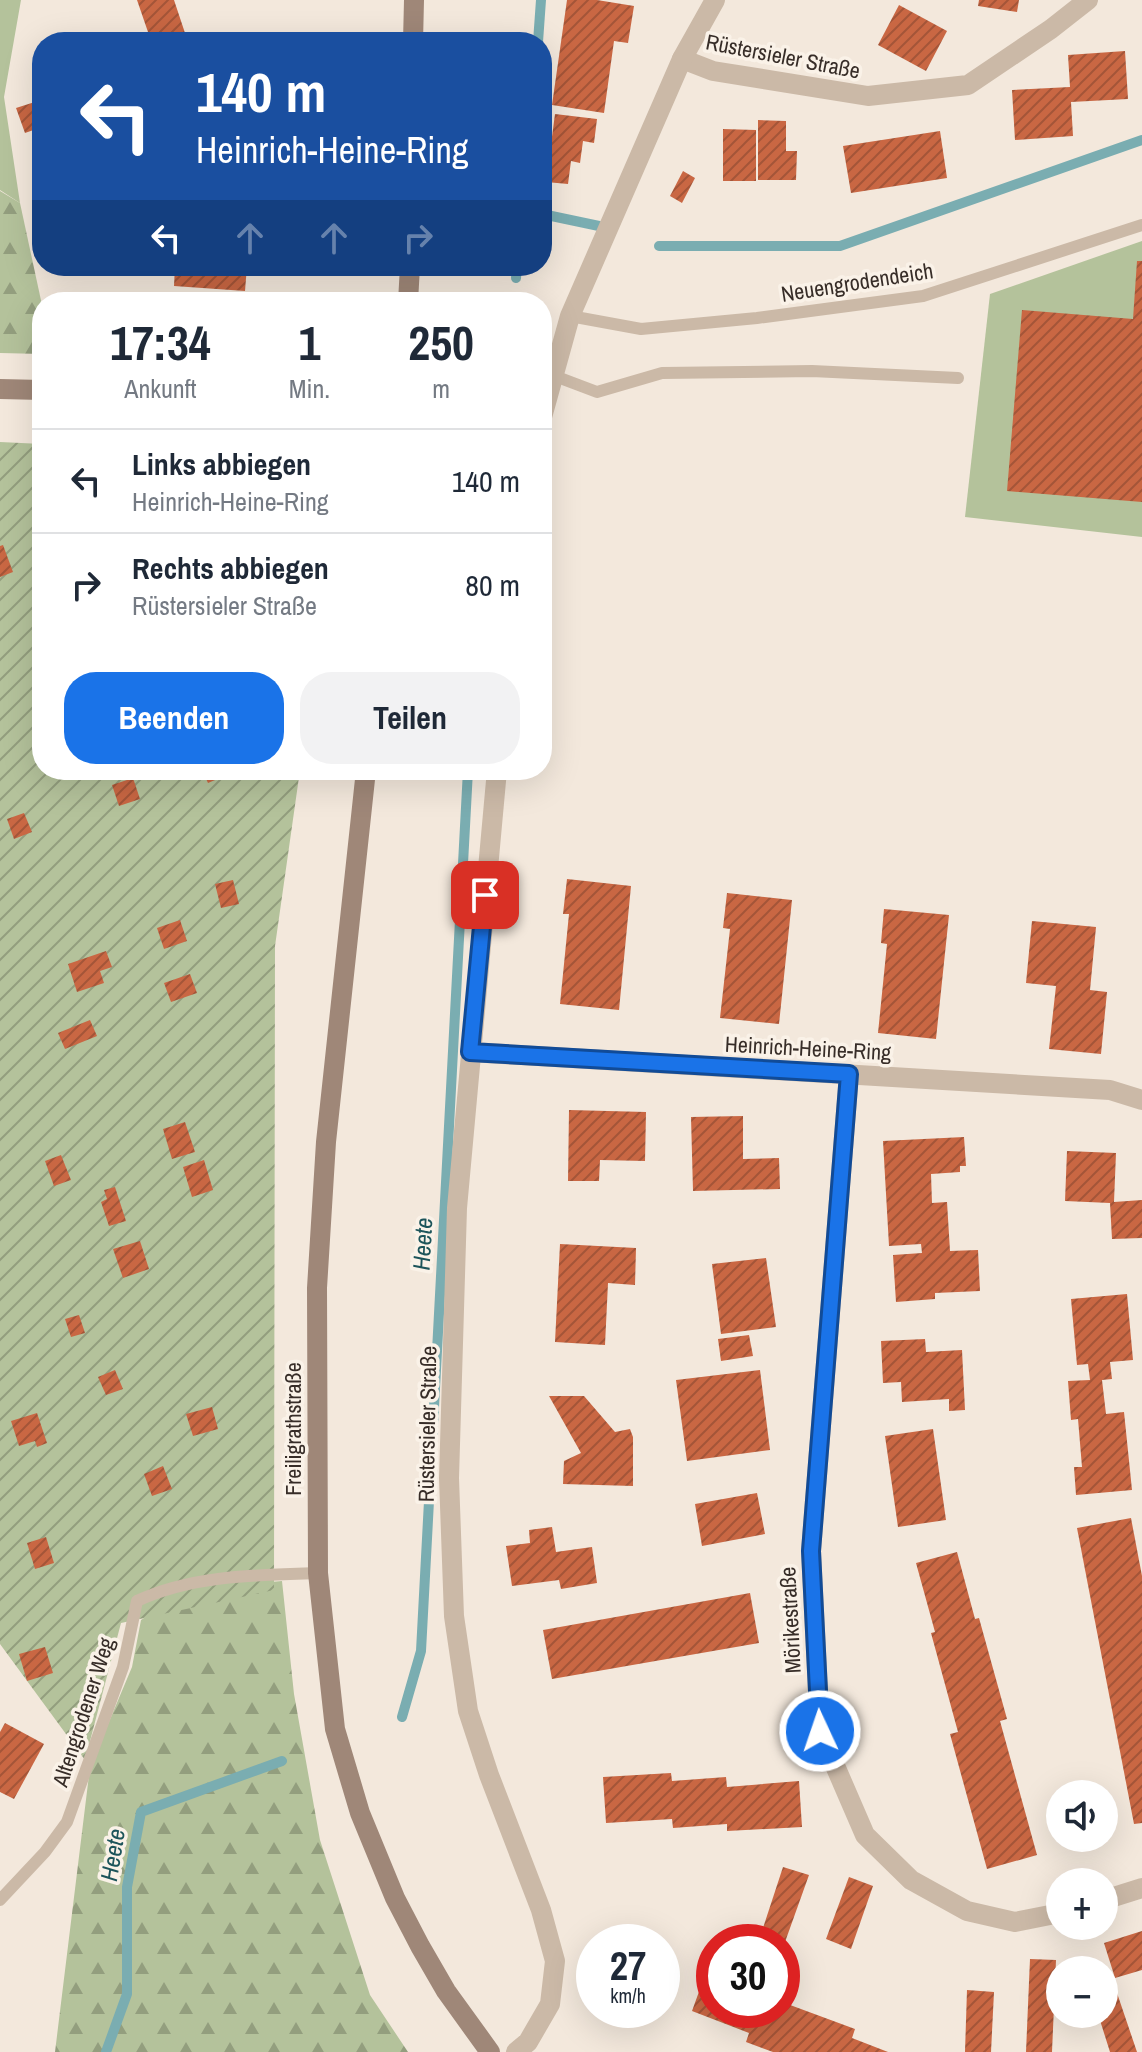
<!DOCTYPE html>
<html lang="de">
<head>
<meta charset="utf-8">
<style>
  body { margin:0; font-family:"Archivo Narrow",sans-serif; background:#f2f2f3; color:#1f2937; height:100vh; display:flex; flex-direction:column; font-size:30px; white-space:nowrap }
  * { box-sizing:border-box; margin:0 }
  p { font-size:26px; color:#747a83 }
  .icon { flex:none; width:44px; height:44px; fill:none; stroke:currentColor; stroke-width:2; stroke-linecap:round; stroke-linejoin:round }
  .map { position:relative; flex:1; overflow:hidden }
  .panel { position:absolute; left:32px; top:292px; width:520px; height:488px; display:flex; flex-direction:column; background:#fff; border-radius:32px; box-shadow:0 8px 32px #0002 }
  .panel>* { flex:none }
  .banner { position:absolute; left:32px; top:32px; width:520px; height:244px; border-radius:32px; box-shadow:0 8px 32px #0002; background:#1a4fa0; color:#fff; overflow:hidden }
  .tools { position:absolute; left:1046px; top:1780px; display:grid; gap:16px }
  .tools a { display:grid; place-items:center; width:72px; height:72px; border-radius:50%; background:#fff; box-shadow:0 8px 32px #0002; font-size:40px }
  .speed { position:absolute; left:576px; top:1924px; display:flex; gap:16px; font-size:40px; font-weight:700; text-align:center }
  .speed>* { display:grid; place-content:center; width:104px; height:104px; border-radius:50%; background:#fff; box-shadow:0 8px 32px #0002; line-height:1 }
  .speed small { font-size:20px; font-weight:400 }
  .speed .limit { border:12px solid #d22; background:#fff; color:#111 }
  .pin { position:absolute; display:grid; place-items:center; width:68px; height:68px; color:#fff; margin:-34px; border-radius:16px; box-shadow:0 4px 12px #0006 }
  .me { position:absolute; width:88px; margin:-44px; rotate:357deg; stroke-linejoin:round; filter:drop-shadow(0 0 6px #0008) }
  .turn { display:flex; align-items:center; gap:28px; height:168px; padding:0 32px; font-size:36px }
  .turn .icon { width:104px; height:104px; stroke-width:2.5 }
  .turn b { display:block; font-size:56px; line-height:68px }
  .lanes { display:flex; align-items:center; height:76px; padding:0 32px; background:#0003; justify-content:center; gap:40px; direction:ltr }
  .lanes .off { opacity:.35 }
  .eta { display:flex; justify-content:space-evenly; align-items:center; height:136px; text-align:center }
  .eta b { font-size:48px; font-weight:800; line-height:56px }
  .button { display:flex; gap:16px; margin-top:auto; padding:16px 32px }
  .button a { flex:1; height:92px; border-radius:32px; background:#1a73e8; color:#fff; font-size:32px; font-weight:800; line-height:92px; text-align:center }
  .button a+a { background:#f2f2f3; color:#1f2937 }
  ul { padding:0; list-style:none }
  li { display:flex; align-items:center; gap:24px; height:104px; padding:0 32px; border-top:2px solid #e0e1e3 }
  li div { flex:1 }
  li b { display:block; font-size:30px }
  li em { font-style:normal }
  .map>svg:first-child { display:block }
  .grass { fill:#b4c29b }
  .forest { fill:url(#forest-firs) }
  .garden { fill:url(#garden-furrows) }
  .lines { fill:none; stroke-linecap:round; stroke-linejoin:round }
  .stream { stroke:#7aadb1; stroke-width:10 }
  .building { fill:url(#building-hatch) }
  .lane { stroke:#cbb9a7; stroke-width:12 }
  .street { stroke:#cbb9a7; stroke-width:20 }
  .secondary { stroke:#9f8778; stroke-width:20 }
  .route-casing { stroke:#114b97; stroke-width:20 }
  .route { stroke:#1a73e8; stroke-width:14 }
  .labels { text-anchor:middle; stroke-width:7; stroke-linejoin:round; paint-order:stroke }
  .street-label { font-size:22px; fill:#372d28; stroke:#faf2e8 }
  .water-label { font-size:24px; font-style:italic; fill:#1c545a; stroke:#faf2e8 }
</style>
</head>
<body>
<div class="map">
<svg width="1142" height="2052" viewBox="0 0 1142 2052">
  <defs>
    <pattern id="forest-firs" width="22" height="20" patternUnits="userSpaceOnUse" patternTransform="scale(2)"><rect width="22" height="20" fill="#b4c29b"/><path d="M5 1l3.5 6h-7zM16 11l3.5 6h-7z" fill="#939e7e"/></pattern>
    <pattern id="garden-furrows" width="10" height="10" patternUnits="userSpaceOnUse" patternTransform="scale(2)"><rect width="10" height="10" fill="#b4c29b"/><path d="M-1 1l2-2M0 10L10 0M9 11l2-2" fill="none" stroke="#939e7e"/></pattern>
    <pattern id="building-hatch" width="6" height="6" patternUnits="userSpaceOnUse" patternTransform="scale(2)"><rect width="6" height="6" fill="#c96743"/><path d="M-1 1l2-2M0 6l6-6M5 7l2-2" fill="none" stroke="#a45538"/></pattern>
  </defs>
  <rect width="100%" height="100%" fill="#f3e8dc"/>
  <g class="grass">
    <polygon points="0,0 21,0 4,97 20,203 0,190"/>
    <polygon points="1142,241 1142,537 965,517 990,294"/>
  </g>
  <g class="forest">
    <polygon points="0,191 20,203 42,305 42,354 0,353"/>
    <polygon points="282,1581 294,1694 320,1840 370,1995 408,2052 55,2052 90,1767 132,1667 141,1620 176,1597 237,1585"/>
  </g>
  <polygon class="garden" points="0,442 42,444 42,770 300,770 275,946 274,1590 121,1623 85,1760 0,1644"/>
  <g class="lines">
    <g class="stream">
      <polyline points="538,42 541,0"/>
      <polyline points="542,214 599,226"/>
      <polyline points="659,246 840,246 1142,140"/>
      <polyline points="516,278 517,266"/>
      <polyline points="402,1717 421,1651 468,770"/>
      <polyline points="106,2052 127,1994 127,1887 141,1812 282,1761"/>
    </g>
  </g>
  <g class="building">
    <polygon points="137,0 174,0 188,42 134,42 132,37 148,32"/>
    <polygon points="567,0 597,0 634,6 628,43 614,41 604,113 552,105"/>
    <polygon points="979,0 1019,0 1017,12 978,6"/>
    <polygon points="899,5 947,31 926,71 878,45"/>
    <polygon points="1125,51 1128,99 1071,102 1073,136 1015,140 1012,90 1070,87 1068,55"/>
    <polygon points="41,100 42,127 25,133 16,108"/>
    <polygon points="555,114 597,119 594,143 583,141 580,163 571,161 568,184 546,182"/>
    <polygon points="758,120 786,121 786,151 797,151 796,180 758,180"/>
    <polygon points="723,129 756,130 756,181 723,181"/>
    <polygon points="940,131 947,178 851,193 843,146"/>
    <polygon points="683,171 695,178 682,203 670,196"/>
    <polygon points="1137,261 1142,261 1142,502 1007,491 1022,310 1133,319"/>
    <polygon points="175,266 247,266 245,291 174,286"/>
    <polygon points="3,545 13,572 0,577 0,546"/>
    <polygon points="202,770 228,770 229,774 208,783"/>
    <polygon points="133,778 140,799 119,806 112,785"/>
    <polygon points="24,813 32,832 14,839 7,819"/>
    <polygon points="567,879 631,886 619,1010 560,1004 569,914 563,914"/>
    <polygon points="233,880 239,904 221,908 215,884"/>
    <polygon points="727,893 792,900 779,1024 720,1018 730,929 723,928"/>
    <polygon points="884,909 949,915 936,1039 878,1033 887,944 881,943"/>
    <polygon points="180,920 187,941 164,949 157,928"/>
    <polygon points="1032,921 1096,927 1090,990 1107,992 1101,1054 1049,1049 1056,986 1026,983"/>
    <polygon points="106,951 112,967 100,971 104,983 77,992 68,964"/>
    <polygon points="190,974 197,993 171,1002 164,983"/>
    <polygon points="90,1020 97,1036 65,1049 58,1033"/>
    <polygon points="569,1110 646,1112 645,1161 600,1160 599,1181 568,1181"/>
    <polygon points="743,1116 743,1159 779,1158 780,1189 693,1191 691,1117"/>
    <polygon points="185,1122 195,1152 172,1159 163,1129"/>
    <polygon points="964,1137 966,1166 960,1166 960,1172 931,1174 932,1203 947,1202 950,1251 978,1250 980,1291 935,1293 935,1299 896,1302 893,1255 922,1253 921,1244 889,1246 883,1141"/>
    <polygon points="1067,1151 1116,1153 1114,1202 1142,1200 1142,1238 1112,1239 1110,1203 1065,1201"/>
    <polygon points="61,1155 71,1180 54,1186 45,1161"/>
    <polygon points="204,1160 213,1190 192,1197 183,1167"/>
    <polygon points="115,1187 126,1221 109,1226 101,1202 107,1199 104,1190"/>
    <polygon points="140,1241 149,1269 123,1278 113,1249"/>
    <polygon points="560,1244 636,1248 635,1285 608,1283 605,1345 555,1342"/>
    <polygon points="766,1258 776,1327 721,1334 712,1264"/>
    <polygon points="1127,1294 1133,1360 1110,1362 1112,1379 1102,1380 1106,1414 1124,1412 1132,1490 1076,1495 1074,1467 1082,1467 1078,1419 1071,1420 1068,1381 1090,1380 1088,1364 1077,1365 1071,1299"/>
    <polygon points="79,1315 85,1333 71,1337 65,1319"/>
    <polygon points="749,1335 753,1356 721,1361 718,1339"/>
    <polygon points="925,1339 926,1352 962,1350 965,1410 949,1411 949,1399 902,1402 901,1382 883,1383 881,1341"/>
    <polygon points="115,1370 123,1389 106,1395 98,1377"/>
    <polygon points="760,1370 770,1450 687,1461 676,1380"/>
    <polygon points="549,1396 584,1396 615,1432 630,1429 633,1437 633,1486 563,1484 564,1461 581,1453"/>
    <polygon points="212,1407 218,1429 193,1436 186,1414"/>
    <polygon points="37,1413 47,1443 37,1447 35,1441 19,1446 11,1421"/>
    <polygon points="933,1429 946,1520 898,1527 885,1436"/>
    <polygon points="163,1466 172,1489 152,1496 144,1474"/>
    <polygon points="757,1493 765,1534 702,1546 695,1504"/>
    <polygon points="1131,1518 1142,1576 1142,1823 1134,1824 1077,1528"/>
    <polygon points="552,1527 556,1552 592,1547 597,1583 561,1589 559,1580 512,1586 506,1546 530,1543 529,1530"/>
    <polygon points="46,1537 54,1563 35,1569 27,1543"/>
    <polygon points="957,1552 975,1619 979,1618 1007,1719 1000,1721 1037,1855 987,1869 950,1734 958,1732 931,1633 935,1632 916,1563"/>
    <polygon points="750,1593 759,1643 552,1679 543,1630"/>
    <polygon points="45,1647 53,1673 27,1681 19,1654"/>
    <polygon points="5,1723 44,1744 14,1799 0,1792 0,1732"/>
    <polygon points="671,1773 672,1781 726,1777 727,1787 799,1781 802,1827 727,1831 727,1824 673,1828 672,1819 606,1823 603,1777"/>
    <polygon points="783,1867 809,1875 785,1942 761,1934"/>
    <polygon points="849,1877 873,1886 851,1949 826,1939"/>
    <polygon points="1142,1931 1142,1970 1115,1978 1104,1943"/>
    <polygon points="1030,1959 1056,1960 1052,2052 1026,2052"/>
    <polygon points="709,1964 714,1965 714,2010 782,2010 782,2002 855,2029 852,2038 888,2052 773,2052 746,2042 749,2033 692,2011"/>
    <polygon points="967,1990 994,1992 991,2052 965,2052"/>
    <polygon points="1117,1993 1137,2052 1110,2052 1098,2014 1104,2014 1104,1997"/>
  </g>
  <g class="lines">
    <g class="lane">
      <polyline points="570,316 641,329 757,318 923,296 1142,225"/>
      <polyline points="552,375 597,392 662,373 812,371 958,378"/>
      <path d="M0 1900 45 1852 67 1822 123 1667 137 1601C192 1575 258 1575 318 1573"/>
    </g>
    <g class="street">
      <polyline points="682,59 713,71 868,96 968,85 1051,29 1088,0"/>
      <polyline points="542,417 570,316 682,59 715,0"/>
      <polyline points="497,770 457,1208 449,1478 454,1616 468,1711 489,1775 541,1910 555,1961 550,2004 528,2042 516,2052"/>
      <polyline points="470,1052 1110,1090 1142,1100"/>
      <polyline points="849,1074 811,1551 820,1731 865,1835 911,1880 967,1911 1015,1922 1060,1913"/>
      <polyline points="1104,1900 1142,1888"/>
    </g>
    <g class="secondary">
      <polyline points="413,42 414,0"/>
      <polyline points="408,302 410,266"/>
      <polyline points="0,389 42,390"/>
      <polyline points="366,770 326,1142 317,1288 318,1573 335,1729 360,1813 395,1898 420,1946 446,1991 490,2052"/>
    </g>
  </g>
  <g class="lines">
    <defs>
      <polyline id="route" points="485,895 470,1052 849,1074 811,1551 820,1731"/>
    </defs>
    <use href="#route" class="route-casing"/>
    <use href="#route" class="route"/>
  </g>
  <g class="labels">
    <g class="street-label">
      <text transform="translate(783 56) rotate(11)" y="8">Rüstersieler Straße</text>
      <text transform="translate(857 282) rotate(-9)" y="8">Neuengrodendeich</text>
      <text transform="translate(808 1048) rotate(3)" y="8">Heinrich-Heine-Ring</text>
      <text transform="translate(427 1424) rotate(-89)" y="8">Rüstersieler Straße</text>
      <text transform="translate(293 1429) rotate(-90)" y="8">Freiligrathstraße</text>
      <text transform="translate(790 1620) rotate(-93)" y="8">Mörikestraße</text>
      <text transform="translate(83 1712) rotate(-72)" y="8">Altengrodener Weg</text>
    </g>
    <g class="water-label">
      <text transform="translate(423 1244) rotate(-87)" y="8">Heete</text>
      <text transform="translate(113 1855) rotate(-81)" y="8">Heete</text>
    </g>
  </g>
</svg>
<div class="tools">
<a><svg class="icon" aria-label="sound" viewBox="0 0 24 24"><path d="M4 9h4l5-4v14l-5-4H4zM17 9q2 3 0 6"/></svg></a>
<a>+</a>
<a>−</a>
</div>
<div class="speed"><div>27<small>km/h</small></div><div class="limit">30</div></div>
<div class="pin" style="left:485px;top:895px;background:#d93025"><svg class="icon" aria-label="arrive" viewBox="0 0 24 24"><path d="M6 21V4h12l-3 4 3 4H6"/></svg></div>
<svg class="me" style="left:820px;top:1731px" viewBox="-20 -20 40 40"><circle r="17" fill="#1a73e8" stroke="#fff" stroke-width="3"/><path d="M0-11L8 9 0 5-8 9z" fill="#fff"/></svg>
<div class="banner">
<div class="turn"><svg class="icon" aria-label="left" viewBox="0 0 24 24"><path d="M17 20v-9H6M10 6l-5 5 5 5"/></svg><div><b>140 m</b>Heinrich-Heine-Ring</div></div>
<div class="lanes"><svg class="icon" aria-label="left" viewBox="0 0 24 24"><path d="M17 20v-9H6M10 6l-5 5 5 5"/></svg><svg class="icon off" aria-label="ahead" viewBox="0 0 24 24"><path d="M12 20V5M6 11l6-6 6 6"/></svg><svg class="icon off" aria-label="ahead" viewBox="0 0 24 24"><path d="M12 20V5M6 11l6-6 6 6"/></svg><svg class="icon off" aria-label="right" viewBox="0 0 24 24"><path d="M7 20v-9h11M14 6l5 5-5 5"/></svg></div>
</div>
<section class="panel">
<div class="eta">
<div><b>17:34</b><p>Ankunft</p></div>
<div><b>1</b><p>Min.</p></div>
<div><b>250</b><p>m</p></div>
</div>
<ul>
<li><svg class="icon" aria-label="left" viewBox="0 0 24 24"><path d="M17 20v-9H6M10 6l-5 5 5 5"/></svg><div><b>Links abbiegen</b><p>Heinrich-Heine-Ring</p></div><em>140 m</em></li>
<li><svg class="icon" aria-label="right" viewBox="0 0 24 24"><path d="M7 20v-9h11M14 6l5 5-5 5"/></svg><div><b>Rechts abbiegen</b><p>Rüstersieler Straße</p></div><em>80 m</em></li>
</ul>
<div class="button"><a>Beenden</a><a>Teilen</a></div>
</section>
</div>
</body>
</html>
